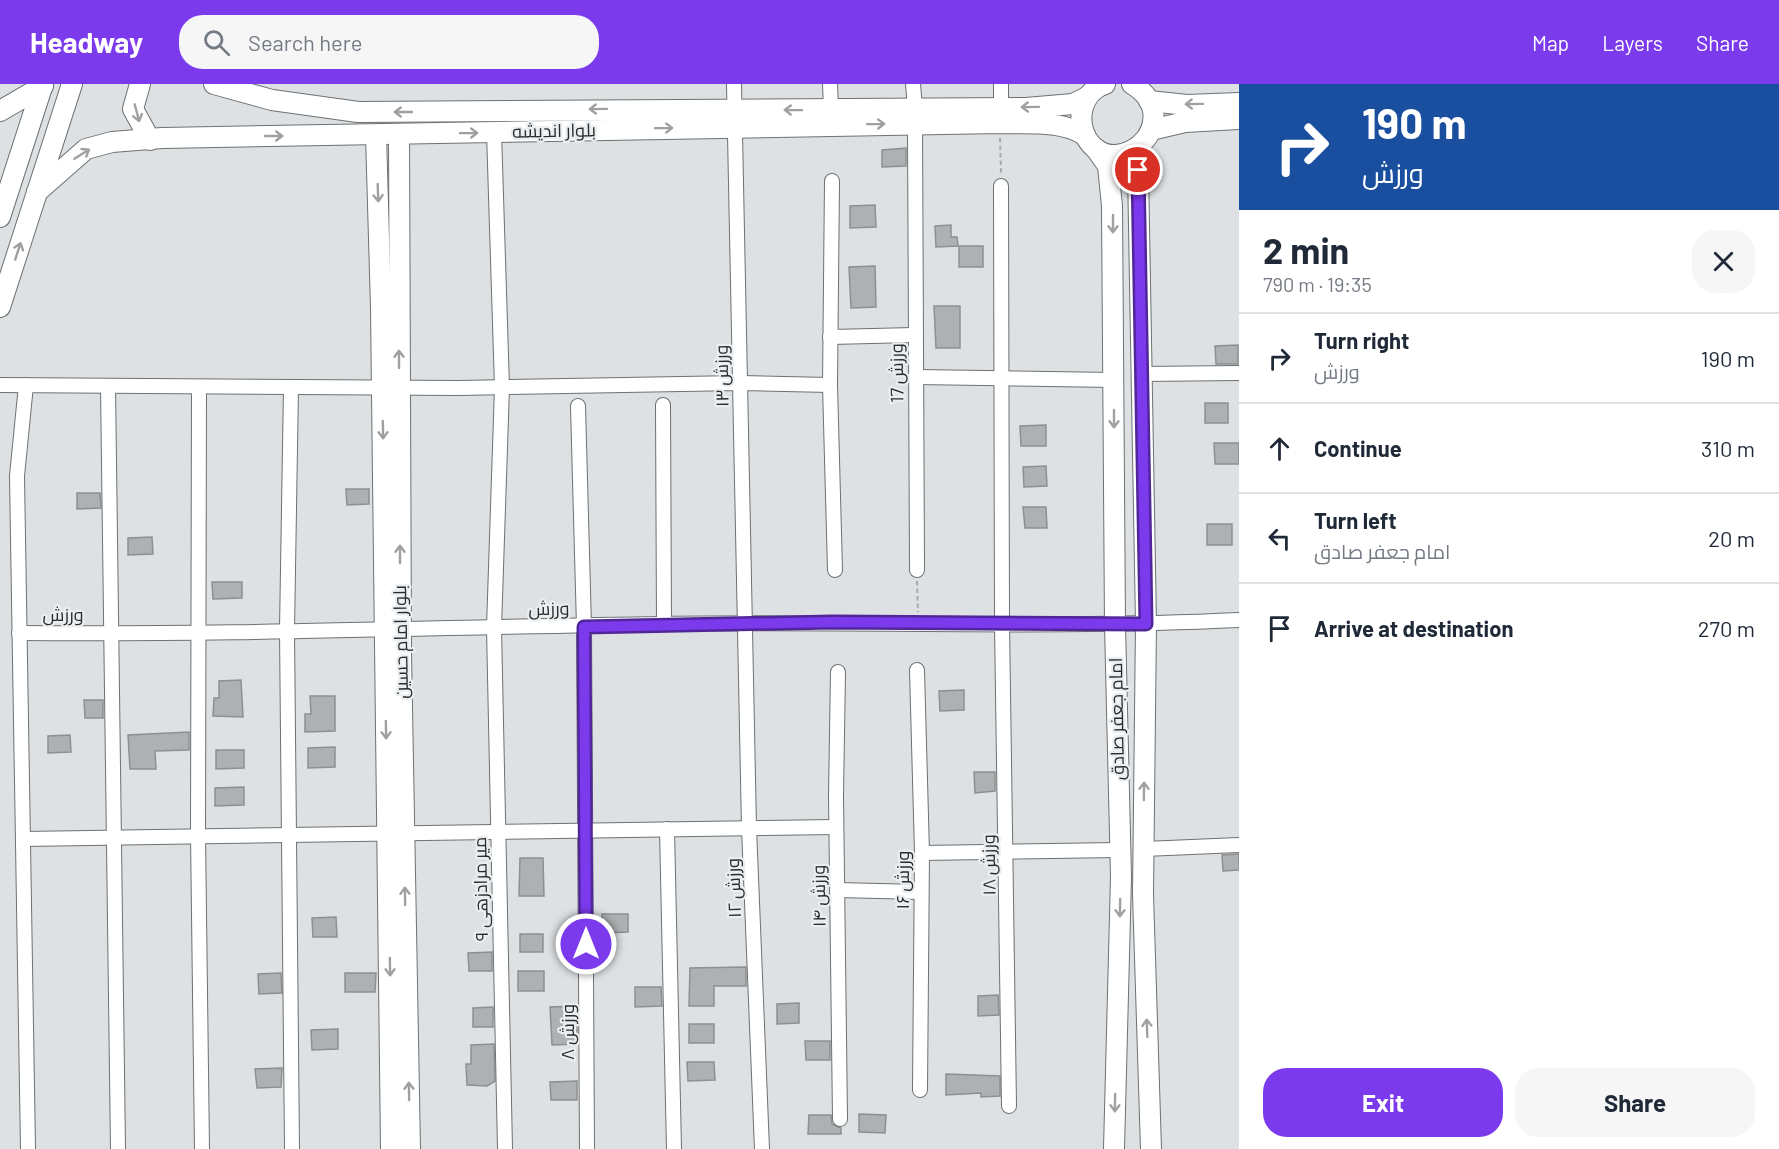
<!DOCTYPE html>
<html lang="en">
<head>
<meta charset="utf-8">
<style>
  body { margin:0; font-family:Barlow,Cairo,sans-serif; background:#f6f6f7; color:#1f2937; height:100vh; display:flex; flex-direction:column; font-size:22px; white-space:nowrap }
  * { box-sizing:border-box; margin:0 }
  p { font-size:20px; color:#747a83 }
  .icon { flex:none; width:33px; height:33px; fill:none; stroke:currentColor; stroke-width:2; stroke-linecap:round; stroke-linejoin:round }
  .map { position:relative; flex:1; overflow:hidden }
  .sheet { display:flex; flex-direction:column; background:#fff; width:540px }
  .sheet>* { flex:none }
  .top-card { background:#1a4fa0; color:#fff; overflow:hidden }
  .pin { position:absolute; display:grid; place-items:center; width:51px; height:51px; color:#fff; margin:-26px; border:3px solid #fff; border-radius:50%; box-shadow:0 2px 6px #0007 }
  .me { position:absolute; width:66px; margin:-33px; rotate:0deg; stroke-linejoin:round; filter:drop-shadow(0 0 4px #0008) }
  .turn { display:flex; align-items:center; gap:21px; height:126px; padding:0 24px; font-size:27px }
  .turn .icon { width:78px; height:78px; stroke-width:2.5 }
  .turn b { display:block; font-size:42px; line-height:51px }
  .round { display:grid; place-items:center; flex:none; width:63px; height:63px; border-radius:24px; background:#f6f6f7 }
  .head { display:flex; align-items:center; justify-content:space-between; height:102px; padding:0 24px }
  h1 { font-size:36px; font-weight:700; line-height:45px }
  .primary-button { display:flex; gap:12px; margin-top:auto; padding:12px 24px }
  .primary-button a { flex:1; height:69px; border-radius:24px; background:#7c3aed; color:#fff; font-size:24px; font-weight:700; line-height:69px; text-align:center }
  .primary-button a+a { background:#f6f6f7; color:#1f2937 }
  ul { padding:0; list-style:none }
  li { display:flex; align-items:center; gap:18px; height:90px; padding:0 24px; border-top:2px solid #e0e1e3 }
  li div { flex:1 }
  li b { display:block; font-size:22px }
  li em { font-style:normal }
  header { display:flex; align-items:center; gap:36px; box-sizing:border-box; height:84px; padding:0 30px; background:#7c3aed; color:#fff }
  header strong { font-size:28px }
  nav { display:flex; gap:33px; margin-inline-start:auto; font-size:21px }
  .search { width:420px; height:54px; background:#f6f6f7; display:flex; align-items:center; gap:15px; box-sizing:border-box; padding:0 21px; border-radius:24px; color:#747a83; font-size:22px }
  main { display:flex; flex:1; min-height:0 }
  .map>svg:first-child { display:block }
  .building { fill:#adb1b2; stroke:#8d9092; stroke-width:1.5 }
  .lines { fill:none; stroke-linecap:round; stroke-linejoin:round }
  .street-casing { stroke:#6d7172; stroke-width:16 }
  .secondary-casing { stroke:#6d7172; stroke-width:22 }
  .path { stroke:#a7aaab; stroke-width:2; stroke-dasharray:4.5 3; stroke-linecap:butt }
  .street { stroke:#fff; stroke-width:14 }
  .secondary { stroke:#fff; stroke-width:20 }
  .oneway { stroke:#9fa0a0 }
  .route-casing { stroke:#51269a; stroke-width:15 }
  .route { stroke:#7c3aed; stroke-width:10 }
  .labels { text-anchor:middle; stroke-width:4.5; stroke-linejoin:round; paint-order:stroke }
  .street-label { font-size:18px; fill:#2a2b2c; stroke:#eaeef0 }
</style>
</head>
<body>
<header>
<strong>Headway</strong>
<div class="search"><svg class="icon" aria-label="search" viewBox="0 0 24 24"><circle cx="10" cy="10" r="6"/><path d="M15 15l6 6"/></svg>Search here</div>
<nav><a>Map</a><a>Layers</a><a>Share</a></nav>
</header>
<main>
<div class="map">
<svg width="1239" height="1065" viewBox="0 0 1239 1065">
  <rect width="100%" height="100%" fill="#dde1e3"/>
  <g class="building">
    <polygon points="906,64 906,82 882,83 882,66"/>
    <polygon points="875,121 876,143 850,144 850,122"/>
    <polygon points="951,141 951,153 957,153 958,162 936,163 935,142"/>
    <rect x="959" y="162" width="24" height="21"/>
    <polygon points="875,182 876,223 851,224 849,183"/>
    <polygon points="934,222 960,222 960,264 936,264"/>
    <polygon points="1238,261 1238,280 1216,280 1215,262"/>
    <rect x="1205" y="319" width="23" height="20"/>
    <polygon points="1046,341 1046,362 1021,362 1020,342"/>
    <polygon points="1214,359 1239,359 1239,380 1215,380"/>
    <polygon points="1046,382 1047,402 1024,403 1023,383"/>
    <polygon points="346,405 369,405 369,420 347,421"/>
    <polygon points="77,409 100,409 101,424 77,425"/>
    <polygon points="1023,423 1046,423 1047,444 1025,444"/>
    <rect x="1207" y="440" width="25" height="21"/>
    <polygon points="152,453 153,470 128,471 128,454"/>
    <polygon points="212,498 242,498 242,514 213,515"/>
    <polygon points="241,596 243,633 213,632 214,614 219,614 219,597"/>
    <polygon points="964,606 964,626 940,627 939,607"/>
    <polygon points="310,612 335,612 335,647 305,648 305,630 311,630"/>
    <polygon points="84,616 103,616 103,634 85,634"/>
    <polygon points="189,648 189,666 155,667 156,685 130,685 128,651"/>
    <polygon points="70,651 71,668 48,669 48,652"/>
    <polygon points="335,663 335,683 308,684 308,664"/>
    <polygon points="216,666 244,666 244,684 216,685"/>
    <polygon points="974,688 995,688 995,707 975,709"/>
    <polygon points="244,703 244,721 215,722 215,704"/>
    <polygon points="1239,770 1239,786 1223,787 1222,771"/>
    <polygon points="520,774 543,774 544,812 519,812"/>
    <polygon points="602,830 628,830 628,848 603,849"/>
    <polygon points="336,833 337,853 313,853 312,834"/>
    <rect x="520" y="850" width="23" height="18"/>
    <polygon points="492,868 492,887 469,887 468,869"/>
    <polygon points="746,883 746,902 714,902 714,922 689,922 690,884"/>
    <rect x="518" y="887" width="26" height="20"/>
    <polygon points="281,889 282,909 259,910 258,890"/>
    <polygon points="345,889 376,889 375,908 345,908"/>
    <polygon points="635,903 661,903 662,922 635,923"/>
    <polygon points="998,911 999,931 978,932 978,912"/>
    <polygon points="799,919 799,939 777,940 777,920"/>
    <polygon points="577,922 577,960 552,961 550,923"/>
    <polygon points="493,923 493,943 473,943 473,924"/>
    <rect x="689" y="940" width="25" height="19"/>
    <polygon points="338,945 338,965 312,966 311,946"/>
    <polygon points="805,957 830,957 830,976 806,976"/>
    <polygon points="494,960 495,997 487,1002 467,1001 466,980 471,980 471,961"/>
    <polygon points="687,978 714,978 715,996 688,997"/>
    <polygon points="282,984 281,1003 257,1004 255,985"/>
    <polygon points="946,990 1000,992 1000,1012 981,1013 981,1009 946,1011"/>
    <polygon points="577,997 577,1016 551,1016 550,998"/>
    <polygon points="859,1030 886,1031 885,1049 859,1048"/>
    <polygon points="809,1031 831,1031 832,1040 841,1044 841,1050 808,1050"/>
  </g>
  <g class="lines">
    <defs>
      <g id="street">
        <polyline points="734,0 749,744 762,1065"/>
        <polyline points="830,0 831,26"/>
        <polyline points="913,0 915,24"/>
        <polyline points="1001,0 1001,23"/>
        <polyline points="915,39 917,486"/>
        <polyline points="494,48 502,303 494,544 505,1065"/>
        <polyline points="832,97 830,301 835,486"/>
        <polyline points="1001,102 1002,540 1009,1022"/>
        <polyline points="830,253 914,251"/>
        <polyline points="1141,290 1239,289"/>
        <polyline points="915,293 1114,296"/>
        <polyline points="0,301 458,304 740,299 830,301"/>
        <polyline points="26,301 17,392 28,1065"/>
        <polyline points="108,302 118,1065"/>
        <polyline points="199,303 198,751 202,1065"/>
        <polyline points="291,303 287,546 292,1065"/>
        <polyline points="663,321 664,540"/>
        <polyline points="578,322 584,543 587,1065"/>
        <path d="M19 549C234 551 448 543 663 540 855 537 1047 545 1239 536"/>
        <polyline points="917,586 922,769 920,1006"/>
        <polyline points="838,588 836,712 840,1035"/>
        <polyline points="667,745 674,1065"/>
        <polyline points="23,755 836,743"/>
        <polyline points="1144,765 1239,761"/>
        <polyline points="922,769 1118,766"/>
        <polyline points="837,806 921,808"/>
      </g>
      <g id="secondary">
        <polyline points="140,0 133,25 150,56"/>
        <polyline points="214,0 272,16 358,28 1026,24 1073,20 1087,13"/>
        <path d="M1105 0C1078 9 1073 47 1096 65 1118 81 1150 62 1153 38 1156 21 1145 8 1132 0"/>
        <polyline points="1149,17 1187,21 1239,19"/>
        <polyline points="0,27 43,2"/>
        <polyline points="1151,46 1185,38 1239,35"/>
        <polyline points="399,50 401,569 410,1065"/>
        <polyline points="376,51 381,224 391,1065"/>
        <polyline points="1141,61 1138,85 1146,540 1143,810 1151,1065"/>
        <polyline points="1096,65 1108,82 1112,122 1115,541 1121,793 1114,1065"/>
        <path d="M37 108 86 65 112 58 162 54 1000 39C1030 40 1059 36 1085 51"/>
        <polyline points="0,133 43,0"/>
        <polyline points="0,223 72,0"/>
      </g>
    </defs>
    <use href="#street" class="street-casing"/>
    <use href="#secondary" class="secondary-casing"/>
    <g class="path">
      <polyline points="1000,54 1001,90"/>
      <polyline points="917,497 918,528"/>
    </g>
    <use href="#street" class="street"/>
    <use href="#secondary" class="secondary"/>
  </g>
  <defs><path id="oneway-shaft" d="M-6 0H5M1.5-3L5.5 0L1.5 3" fill="none" stroke-width="1.6" stroke-linecap="round" stroke-linejoin="round" transform="scale(1.5)"/></defs>
  <g class="oneway">
    <use href="#oneway-shaft" transform="translate(1194 20) rotate(179)"/>
    <use href="#oneway-shaft" transform="translate(1030 23) rotate(179)"/>
    <use href="#oneway-shaft" transform="translate(598 25) rotate(179)"/>
    <use href="#oneway-shaft" transform="translate(793 26) rotate(-179)"/>
    <use href="#oneway-shaft" transform="translate(403 28) rotate(-180)"/>
    <use href="#oneway-shaft" transform="translate(137 29) rotate(75)"/>
    <use href="#oneway-shaft" transform="translate(876 40) rotate(-1)"/>
    <use href="#oneway-shaft" transform="translate(664 44) rotate(-1)"/>
    <use href="#oneway-shaft" transform="translate(469 49) rotate(-1)"/>
    <use href="#oneway-shaft" transform="translate(274 52)"/>
    <use href="#oneway-shaft" transform="translate(82 70) rotate(-32)"/>
    <use href="#oneway-shaft" transform="translate(378 109) rotate(88)"/>
    <use href="#oneway-shaft" transform="translate(1113 140) rotate(90)"/>
    <use href="#oneway-shaft" transform="translate(18 167) rotate(-72)"/>
    <use href="#oneway-shaft" transform="translate(399 275) rotate(-90)"/>
    <use href="#oneway-shaft" transform="translate(1114 335) rotate(90)"/>
    <use href="#oneway-shaft" transform="translate(383 346) rotate(89)"/>
    <use href="#oneway-shaft" transform="translate(400 470) rotate(-90)"/>
    <use href="#oneway-shaft" transform="translate(386 646) rotate(89)"/>
    <use href="#oneway-shaft" transform="translate(1144 707) rotate(-89)"/>
    <use href="#oneway-shaft" transform="translate(405 812) rotate(-91)"/>
    <use href="#oneway-shaft" transform="translate(1120 824) rotate(91)"/>
    <use href="#oneway-shaft" transform="translate(390 883) rotate(89)"/>
    <use href="#oneway-shaft" transform="translate(1147 944) rotate(-92)"/>
    <use href="#oneway-shaft" transform="translate(409 1007) rotate(-91)"/>
    <use href="#oneway-shaft" transform="translate(1115 1019) rotate(91)"/>
  </g>
  <g class="lines">
    <defs>
      <polyline id="route" points="586,860 584,543 832,538 1146,540 1138,86"/>
    </defs>
    <use href="#route" class="route-casing"/>
    <use href="#route" class="route"/>
  </g>
  <g class="labels">
    <g class="street-label">
      <text transform="translate(554 47) rotate(-1)" y="6">بلوار اندیشه</text>
      <text transform="translate(897 289) rotate(-91)" y="6">ورزش 17</text>
      <text transform="translate(722 292) rotate(-91)" y="6">ورزش ۱۳</text>
      <text transform="translate(549 525) rotate(-1)" y="6">ورزش</text>
      <text x="63" y="537">ورزش</text>
      <text transform="translate(401 558) rotate(-91)" y="6">بلوار امام حسین</text>
      <text transform="translate(1117 635) rotate(-91)" y="6">امام جعفر صادق</text>
      <text transform="translate(989 781) rotate(-91)" y="6">ورزش ۱۸</text>
      <text transform="translate(903 796) rotate(-90)" y="6">ورزش ۱۶</text>
      <text transform="translate(734 804) rotate(-92)" y="6">ورزش ۱۲</text>
      <text transform="translate(481 805) rotate(-91)" y="6">میر مرادزهی ۹</text>
      <text transform="translate(819 812) rotate(-91)" y="6">ورزش ۱۴</text>
      <text transform="translate(568 948) rotate(-90)" y="6">ورزش ۸</text>
    </g>
  </g>
</svg>
<div class="pin" style="left:1138px;top:86px;background:#d93025"><svg class="icon" aria-label="arrive" viewBox="0 0 24 24"><path d="M6 21V4h12l-3 4 3 4H6"/></svg></div>
<svg class="me" style="left:586px;top:860px" viewBox="-20 -20 40 40"><circle r="17" fill="#7c3aed" stroke="#fff" stroke-width="3"/><path d="M0-11L8 9 0 5-8 9z" fill="#fff"/></svg>
</div>
<section class="sheet">
<div class="top-card">
<div class="turn"><svg class="icon" aria-label="right" viewBox="0 0 24 24"><path d="M7 20v-9h11M14 6l5 5-5 5"/></svg><div><b>190 m</b>ورزش</div></div>
</div>
<div class="head"><div><h1>2 min</h1><p>790 m · 19:35</p></div><a class="round"><svg class="icon" aria-label="close" viewBox="0 0 24 24"><path d="M6 6l12 12M18 6L6 18"/></svg></a></div>
<ul>
<li><svg class="icon" aria-label="right" viewBox="0 0 24 24"><path d="M7 20v-9h11M14 6l5 5-5 5"/></svg><div><b>Turn right</b><p>ورزش</p></div><em>190 m</em></li>
<li><svg class="icon" aria-label="ahead" viewBox="0 0 24 24"><path d="M12 20V5M6 11l6-6 6 6"/></svg><div><b>Continue</b></div><em>310 m</em></li>
<li><svg class="icon" aria-label="left" viewBox="0 0 24 24"><path d="M17 20v-9H6M10 6l-5 5 5 5"/></svg><div><b>Turn left</b><p>امام جعفر صادق</p></div><em>20 m</em></li>
<li><svg class="icon" aria-label="arrive" viewBox="0 0 24 24"><path d="M6 21V4h12l-3 4 3 4H6"/></svg><div><b>Arrive at destination</b></div><em>270 m</em></li>
</ul>
<div class="primary-button"><a>Exit</a><a>Share</a></div>
</section>
</main>
</body>
</html>
